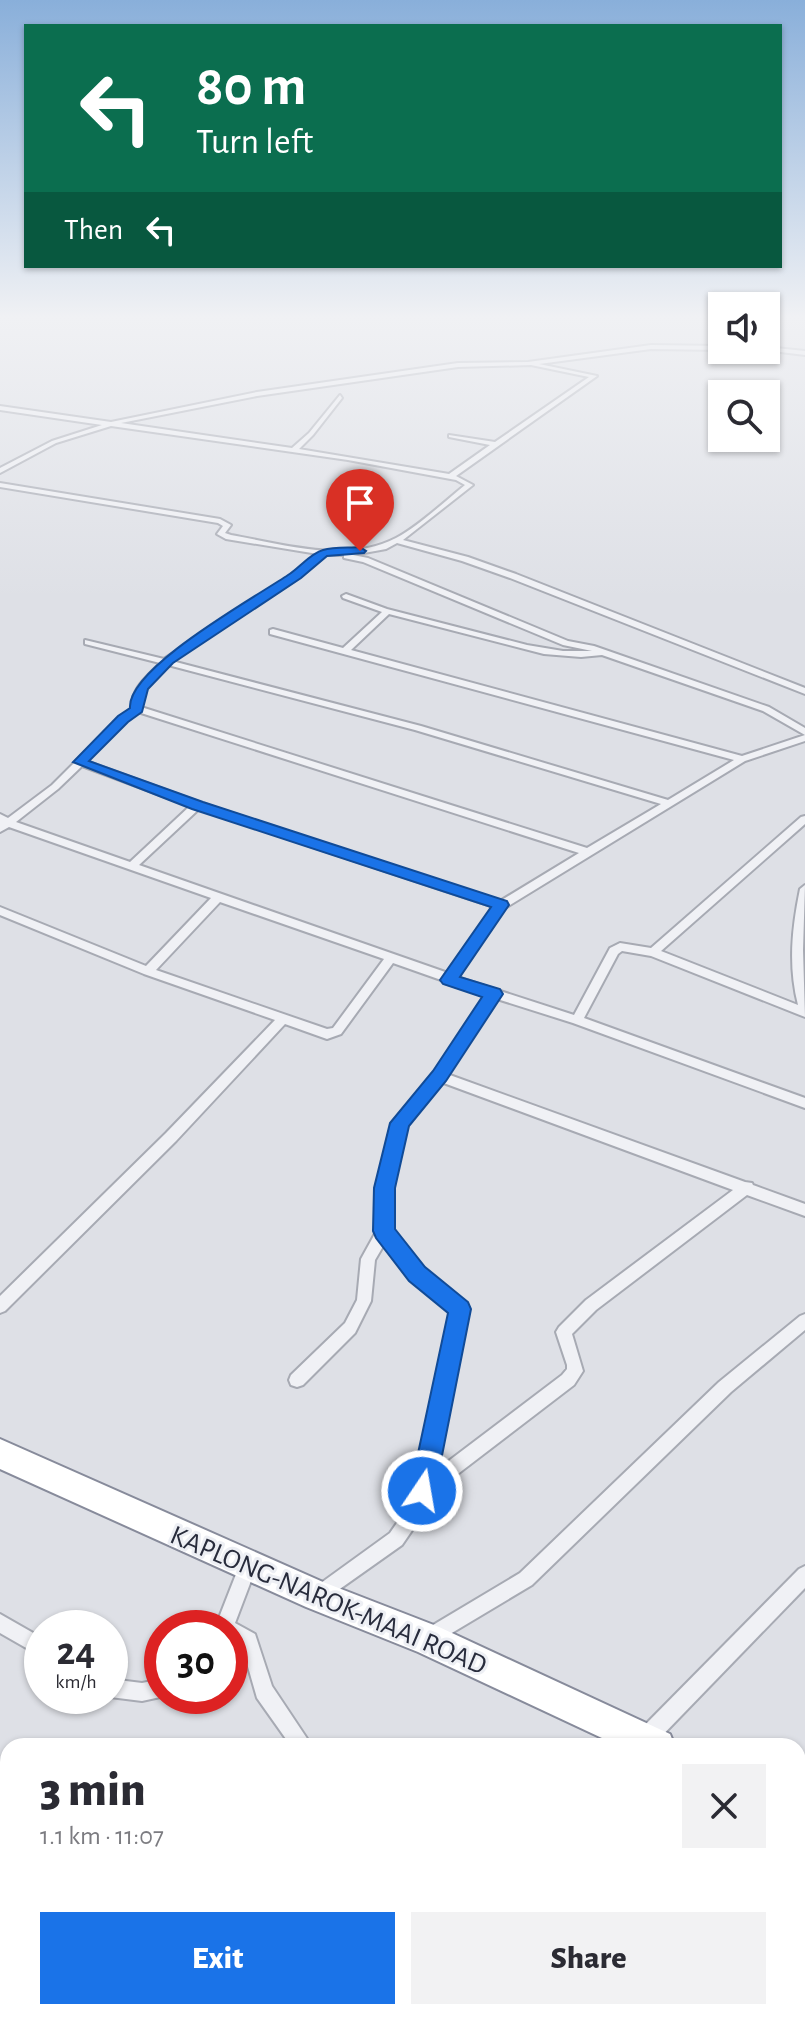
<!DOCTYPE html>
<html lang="en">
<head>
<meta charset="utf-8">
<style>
  body { margin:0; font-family:"Alegreya Sans",sans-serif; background:#f2f2f3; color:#2b2b33; height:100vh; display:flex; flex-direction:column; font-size:30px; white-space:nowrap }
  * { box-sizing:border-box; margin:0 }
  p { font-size:26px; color:#7c7c81 }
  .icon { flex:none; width:44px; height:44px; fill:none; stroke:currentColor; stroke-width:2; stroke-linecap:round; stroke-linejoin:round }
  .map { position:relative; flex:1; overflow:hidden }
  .sheet { position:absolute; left:0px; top:1738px; width:806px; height:282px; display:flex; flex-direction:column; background:#fff; border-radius:24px 24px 0 0; box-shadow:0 2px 6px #0004 }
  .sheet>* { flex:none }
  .top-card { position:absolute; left:24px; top:24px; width:758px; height:244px; border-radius:0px; box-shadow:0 2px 6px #0004; background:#0b6e4f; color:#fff; overflow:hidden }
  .fabs { position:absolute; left:708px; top:292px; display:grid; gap:16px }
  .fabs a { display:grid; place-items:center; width:72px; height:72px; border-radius:0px; background:#fff; box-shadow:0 2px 6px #0004; font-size:40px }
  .speed { position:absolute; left:24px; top:1610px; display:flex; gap:16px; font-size:40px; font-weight:700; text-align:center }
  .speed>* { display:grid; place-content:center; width:104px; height:104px; border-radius:50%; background:#fff; box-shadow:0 2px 6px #0004; line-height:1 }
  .speed small { font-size:20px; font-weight:400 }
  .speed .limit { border:12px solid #d22; background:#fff; color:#111 }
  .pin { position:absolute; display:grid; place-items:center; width:68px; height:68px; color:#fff; margin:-82px -34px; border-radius:50% 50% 50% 0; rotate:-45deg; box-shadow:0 0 8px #0007 }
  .pin .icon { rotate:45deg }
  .me { position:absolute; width:88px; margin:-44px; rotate:12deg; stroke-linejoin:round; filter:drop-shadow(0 0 6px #0008) }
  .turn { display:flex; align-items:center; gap:28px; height:168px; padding:0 40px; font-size:36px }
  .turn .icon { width:104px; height:104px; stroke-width:2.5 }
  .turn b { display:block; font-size:56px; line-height:68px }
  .then { display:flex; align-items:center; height:76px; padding:0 40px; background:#0003; gap:16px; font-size:30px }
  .round { display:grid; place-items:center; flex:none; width:84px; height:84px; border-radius:0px; background:#f2f2f3 }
  .head { display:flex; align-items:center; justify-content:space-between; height:136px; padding:0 40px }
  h1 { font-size:48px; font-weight:800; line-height:60px }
  .primary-button { display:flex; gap:16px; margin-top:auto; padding:16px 40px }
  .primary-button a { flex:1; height:92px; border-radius:0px; background:#1a73e8; color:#fff; font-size:32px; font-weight:800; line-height:92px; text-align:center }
  .primary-button a+a { background:#f2f2f3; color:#2b2b33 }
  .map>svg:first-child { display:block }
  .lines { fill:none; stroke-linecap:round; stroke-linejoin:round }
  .minor-casing { stroke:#a7aab3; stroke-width:4 }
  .trunk-casing { stroke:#878b9b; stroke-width:4 }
  .minor { fill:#f0f1f5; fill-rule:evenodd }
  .trunk { fill:#fff; fill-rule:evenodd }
  .route { fill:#1a73e8; stroke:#114b97; stroke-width:2 }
  .labels { text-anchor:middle; stroke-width:6; stroke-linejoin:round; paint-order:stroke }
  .near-street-label { font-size:28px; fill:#282c3c; stroke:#edeff4 }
</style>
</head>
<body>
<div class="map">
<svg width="805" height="2019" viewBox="0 0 805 2019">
  <rect width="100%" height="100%" fill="#dee0e6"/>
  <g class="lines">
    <defs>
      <g id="minor">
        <path d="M651 345 722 346V350L651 349 539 364 597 376 456 476 473 485 403 540 468 557 516 574 805 688V694L510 578 462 561 397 543 386 549 353 555 368 558 568 641 594 646 769 707 805 728V735L763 711 602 655 581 657 544 654 389 614 351 650 742 756 805 735V741L745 761 505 908 457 977 574 1015 610 948 620 943 651 948 801 817 805 816V824L661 951 798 1005C788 966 792 928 800 889L805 885 803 950 805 1017 651 956 622 951 618 954 584 1018 805 1098V1108L573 1023 497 999 447 1074 745 1182 752 1183 753 1185 805 1204V1216L747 1195 596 1310 572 1334 583 1371 574 1385 429 1496 424 1513 402 1545 320 1603 314 1600 311 1594 314 1588 390 1533 410 1504 452 1312 412 1279 385 1243 375 1260 371 1301 355 1333 303 1385 297 1387 291 1385 289 1380 291 1375 345 1323 357 1300 361 1259 377 1230V1188L393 1123 435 1073 487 996 445 983 444 981 393 963 341 1034 327 1039 285 1024 176 1141 5 1311 0 1313V1296L166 1133 275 1020 144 974 0 915V907L146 966 211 898 9 827 0 832V814L8 818 52 785 120 717 132 708C131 688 147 677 160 663L85 644V640L164 659 294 573 318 554 226 539 217 534 223 526 218 523 0 487V483L220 519 231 525 225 533 231 535C283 544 346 564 396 538 419 526 445 501 465 485L456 480 348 460 111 426 56 443 0 473V468L52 441 102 425 0 410V406L111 422 257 392 458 363 528 362ZM531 365 589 377 495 442 449 435V437L490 445 449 474 299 449 313 435 342 398 340 395 309 433 292 448 121 423 257 396 458 367ZM326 555H344V558L363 562 563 645 592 651H563L527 645 387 609 346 594 342 596 343 598 382 612 343 648 273 629 270 630V634L734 760 668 800 421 726 172 661 300 577ZM168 665 415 730 661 804 587 848 141 707C140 689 156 678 168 665ZM138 712 579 853 500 901 201 803 86 761 126 721ZM82 766 190 806 130 862 16 822 58 789ZM199 809 494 907 448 973 139 865ZM220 902 384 959 333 1028 327 1029 156 970ZM441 1082 733 1190 586 1300 559 1327 556 1332 567 1365V1369L562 1375 434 1472 467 1309 465 1304 422 1269 391 1229V1188L406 1125Z"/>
        <polygon points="766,347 805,351 805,355 764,350 766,350"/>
        <polygon points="805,1314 805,1330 731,1392 532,1585 435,1643 429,1646 423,1643 420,1637 423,1631 520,1573 719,1382 800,1316"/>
        <polygon points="248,1556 254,1559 257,1565 235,1623 255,1634 272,1686 312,1746 291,1746 257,1698 242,1646 230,1640 230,1628 215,1628 242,1559"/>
        <polygon points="805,1566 805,1588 652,1746 638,1746 635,1739 638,1732 799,1569"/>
        <polygon points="0,1614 42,1638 42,1657 0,1633"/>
        <polygon points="110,1679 142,1683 162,1679 162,1696 165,1696 142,1701 110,1697 107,1696 110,1696"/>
        <polygon points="489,2012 511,2012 514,2019 492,2019"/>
      </g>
      <g id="trunk">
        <polygon points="0,1439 323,1582 439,1627 670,1734 675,1746 619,1746 418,1652 306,1607 0,1469"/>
        <polygon points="798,1793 805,1796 805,1832 798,1829"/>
      </g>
    </defs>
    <use href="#minor" class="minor-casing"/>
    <use href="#trunk" class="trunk-casing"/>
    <use href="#minor" class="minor"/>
    <use href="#trunk" class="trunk"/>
  </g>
  <linearGradient id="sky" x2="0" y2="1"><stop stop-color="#89afda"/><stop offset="0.53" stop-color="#f0f1f4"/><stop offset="1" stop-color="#f0f1f4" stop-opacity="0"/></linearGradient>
  <rect width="805" height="598" fill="url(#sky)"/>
  <path class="route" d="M360 547 366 551 364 553 327 556 301 578 173 663 148 689 142 712 128 722 89 761 203 802 507 901 509 905 460 977 500 989 503 994 446 1081 409 1126 395 1188V1229L425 1267 468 1302 471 1309 435 1491 431 1500 422 1504 413 1500 410 1491 448 1313 409 1281 376 1238 373 1231 374 1188 390 1123 433 1071 482 997 443 984 440 980 491 907 192 809 73 762 118 716 130 708C127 668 254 598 288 575 299 568 311 553 323 550 334 547 349 548 360 547Z"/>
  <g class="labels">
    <g class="near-street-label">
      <text transform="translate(329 1599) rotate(23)" y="10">KAPLONG-NAROK-MAAI ROAD</text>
    </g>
  </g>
</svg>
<div class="fabs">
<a><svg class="icon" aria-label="sound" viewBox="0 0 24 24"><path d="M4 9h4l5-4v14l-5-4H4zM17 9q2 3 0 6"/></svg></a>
<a><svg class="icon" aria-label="search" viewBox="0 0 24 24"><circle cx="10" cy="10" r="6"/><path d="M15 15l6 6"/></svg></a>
</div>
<div class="speed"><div>24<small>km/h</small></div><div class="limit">30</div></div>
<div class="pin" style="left:360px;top:551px;background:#d93025"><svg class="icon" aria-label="arrive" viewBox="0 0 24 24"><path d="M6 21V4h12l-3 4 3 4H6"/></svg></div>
<svg class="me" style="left:422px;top:1491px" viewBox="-20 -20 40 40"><circle r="17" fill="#1a73e8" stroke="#fff" stroke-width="3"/><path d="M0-11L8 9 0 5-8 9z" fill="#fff"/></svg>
<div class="top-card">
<div class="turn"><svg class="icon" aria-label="left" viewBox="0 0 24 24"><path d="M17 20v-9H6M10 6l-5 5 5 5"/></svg><div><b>80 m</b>Turn left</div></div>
<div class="then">Then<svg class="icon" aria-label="left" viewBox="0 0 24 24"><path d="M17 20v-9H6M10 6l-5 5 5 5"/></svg></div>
</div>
<section class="sheet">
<div class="head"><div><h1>3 min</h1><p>1.1 km · 11:07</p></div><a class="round"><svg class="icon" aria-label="close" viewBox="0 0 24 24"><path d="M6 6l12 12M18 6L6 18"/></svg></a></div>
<div class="primary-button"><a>Exit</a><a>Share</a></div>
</section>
</div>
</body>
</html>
